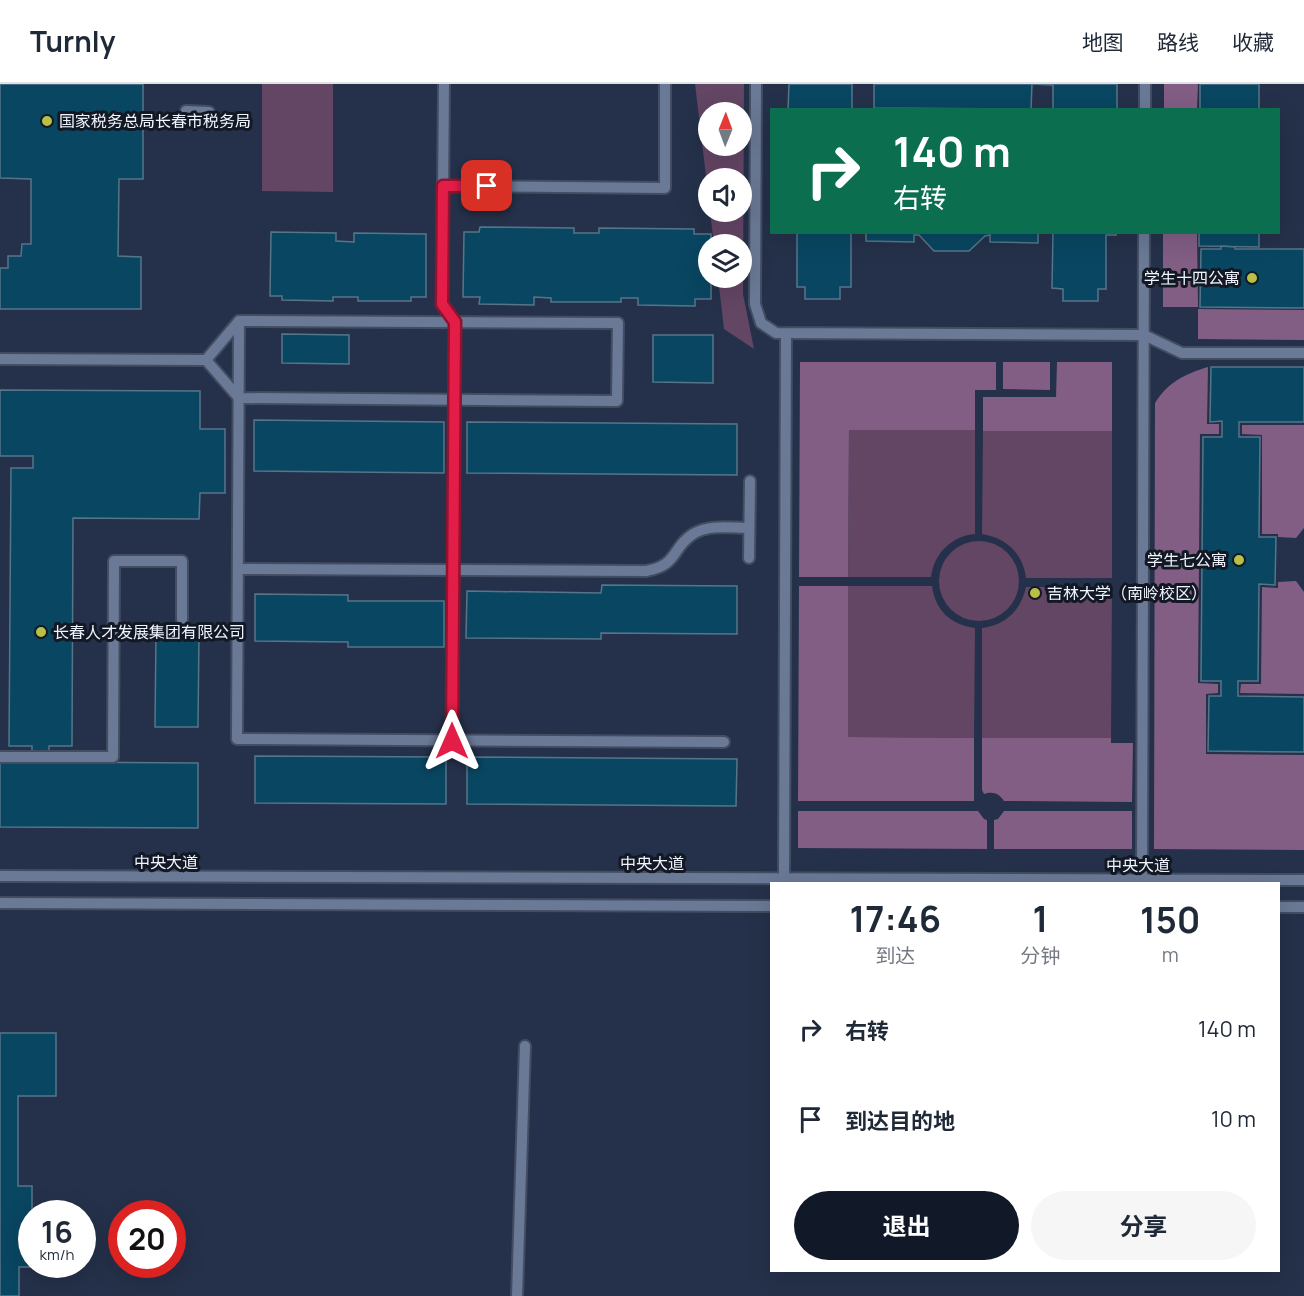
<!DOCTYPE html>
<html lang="zh">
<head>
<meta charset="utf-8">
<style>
  body { margin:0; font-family:Manrope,"Noto Sans SC",sans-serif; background:#f6f6f7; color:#1f2937; height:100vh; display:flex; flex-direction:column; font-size:22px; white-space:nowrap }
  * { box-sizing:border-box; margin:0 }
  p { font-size:20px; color:#747a83 }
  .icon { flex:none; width:33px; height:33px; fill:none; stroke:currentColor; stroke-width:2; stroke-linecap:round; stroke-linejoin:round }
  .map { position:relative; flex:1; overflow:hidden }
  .sheet { position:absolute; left:770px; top:798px; width:510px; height:390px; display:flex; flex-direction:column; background:#fff; border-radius:0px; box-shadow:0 6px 24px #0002 }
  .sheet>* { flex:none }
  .top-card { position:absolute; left:770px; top:24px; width:510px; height:126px; border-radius:0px; box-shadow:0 6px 24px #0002; background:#0b6e4f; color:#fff; overflow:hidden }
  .needle { width:39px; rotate:1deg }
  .fabs { position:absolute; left:698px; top:18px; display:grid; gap:12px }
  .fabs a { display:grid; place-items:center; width:54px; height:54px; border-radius:50%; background:#fff; box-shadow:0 6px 24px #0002; font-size:30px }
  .speed { position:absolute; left:18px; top:1116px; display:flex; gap:12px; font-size:30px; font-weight:700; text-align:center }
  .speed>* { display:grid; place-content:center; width:78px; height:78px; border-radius:50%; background:#fff; box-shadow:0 6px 24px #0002; line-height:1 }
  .speed small { font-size:15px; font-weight:400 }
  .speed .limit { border:9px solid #d22; background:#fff; color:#111 }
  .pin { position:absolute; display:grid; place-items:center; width:51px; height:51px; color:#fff; margin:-26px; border-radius:12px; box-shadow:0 3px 9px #0006 }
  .me { position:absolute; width:66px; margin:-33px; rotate:0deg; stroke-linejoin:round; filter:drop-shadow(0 0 4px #0008) }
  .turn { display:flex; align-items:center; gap:21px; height:126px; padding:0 24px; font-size:27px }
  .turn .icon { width:78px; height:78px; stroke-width:2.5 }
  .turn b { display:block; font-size:42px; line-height:51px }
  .eta { display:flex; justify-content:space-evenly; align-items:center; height:102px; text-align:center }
  .eta b { font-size:36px; font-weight:700; line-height:42px }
  .button { display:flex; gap:12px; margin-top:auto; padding:12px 24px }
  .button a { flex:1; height:69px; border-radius:36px; background:#111827; color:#fff; font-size:24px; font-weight:700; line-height:69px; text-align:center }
  .button a+a { background:#f6f6f7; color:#1f2937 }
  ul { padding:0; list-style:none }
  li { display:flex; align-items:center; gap:18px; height:90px; padding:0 24px }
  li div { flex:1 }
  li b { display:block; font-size:22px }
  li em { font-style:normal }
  header { display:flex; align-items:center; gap:36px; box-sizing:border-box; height:84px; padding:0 30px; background:#fff; border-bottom:2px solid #e0e1e3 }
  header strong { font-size:28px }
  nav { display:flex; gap:33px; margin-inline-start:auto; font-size:21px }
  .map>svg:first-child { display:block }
  .green { fill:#634564; fill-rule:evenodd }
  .forest { fill:#825d84 }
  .building { fill:#094661; stroke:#557689; stroke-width:1.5 }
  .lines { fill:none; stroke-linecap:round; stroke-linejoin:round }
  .service-casing { stroke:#434d61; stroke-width:14 }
  .service { stroke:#6a7996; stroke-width:10 }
  .route-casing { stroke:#92132f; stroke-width:15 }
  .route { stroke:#e11d48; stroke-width:10 }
  .poi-dot { fill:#b9c046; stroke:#131924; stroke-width:2 }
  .labels { text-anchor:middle; stroke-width:6; stroke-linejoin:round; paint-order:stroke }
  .poi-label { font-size:16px; fill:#eff4ff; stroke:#131924; text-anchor:start }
  .street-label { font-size:16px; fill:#eff4ff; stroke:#131924 }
</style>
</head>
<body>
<header>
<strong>Turnly</strong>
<nav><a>地图</a><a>路线</a><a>收藏</a></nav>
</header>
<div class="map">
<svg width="1304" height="1212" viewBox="0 0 1304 1212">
  <rect width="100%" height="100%" fill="#25314a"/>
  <g class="green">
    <polygon points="262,0 333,0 333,108 262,107"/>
    <path d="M695 0H744L743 210 754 265 724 245 718 194H741V160H714L710 128H741V94H708V109ZM741 28V62H708V28Z"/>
    <path d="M849 346H975V450C951 452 934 470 931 493H848Z"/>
    <path d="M983 347H1112V494H1026C1023 469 1006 454 982 450Z"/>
    <circle cx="979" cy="497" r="40"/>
    <path d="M848 502H932C935 526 951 541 975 544L974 654 848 653Z"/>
    <path d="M1026 503H1112L1111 654H982V544C1006 541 1021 526 1026 503Z"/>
  </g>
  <g class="forest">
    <polygon points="1164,0 1198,0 1197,25 1164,25"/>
    <polygon points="1163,149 1197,149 1198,223 1163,223"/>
    <polygon points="1198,225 1304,226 1304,256 1198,255"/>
    <polygon points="800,278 996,278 996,306 975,306 975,346 849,346 848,493 799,493"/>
    <polygon points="1003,278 1050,278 1050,306 1003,305"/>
    <polygon points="1057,278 1112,278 1112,347 983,347 983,313 1056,313"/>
    <path d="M1208 283 1207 340H1219V350H1200L1198 599 1218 600V609L1206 610V670L1304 671V766L1154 765 1155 319C1168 298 1185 290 1208 283Z"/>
    <polygon points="1242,341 1304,341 1304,444 1296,454 1278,453 1278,450 1262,450 1262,351 1242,350"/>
    <polygon points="1296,497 1304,508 1304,610 1240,609 1241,600 1261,600 1262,503 1278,504 1278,498"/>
    <polygon points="799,502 848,502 848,653 974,654 974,717 798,717"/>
    <path d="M982 654H1111V659H1133L1132 718 1004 717C999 709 993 707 984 710L982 706Z"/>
    <polygon points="798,727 978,727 984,735 987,736 987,765 798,764"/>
    <polygon points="1004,727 1132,727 1132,765 994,765 994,736 998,735"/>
  </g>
  <g class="building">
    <polygon points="0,0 143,0 143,95 119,95 118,172 141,173 141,225 0,225 0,184 8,184 8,172 21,172 22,160 31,160 31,95 0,94"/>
    <polygon points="789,0 852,0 852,26 788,26"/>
    <polygon points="874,0 1117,0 1117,26 1053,26 1053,1 1032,0 1031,25 874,24"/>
    <rect x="1200" y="0" width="59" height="26"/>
    <polygon points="480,143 574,144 574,149 599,149 599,144 694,145 694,150 711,150 711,160 708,160 708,194 711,194 711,215 695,215 695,222 638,221 638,214 621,214 621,218 551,218 551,214 534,213 534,221 479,220 480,213 463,213 464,148 479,148"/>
    <polygon points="271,148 336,149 336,157 354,158 354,149 426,150 426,213 411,213 411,217 358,217 358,213 333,213 333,217 282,216 282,212 270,212"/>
    <polygon points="851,148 851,203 840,203 840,215 805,215 805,203 797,203 797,149 788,148"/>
    <polygon points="866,148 1038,148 1038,159 990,158 990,151 985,152 969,167 934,167 919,151 914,151 914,158 866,157"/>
    <polygon points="1053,148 1116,148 1116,151 1106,151 1106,205 1098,205 1098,217 1063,217 1063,205 1052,204"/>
    <polygon points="1199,148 1259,148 1259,163 1199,162"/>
    <polygon points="1221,162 1235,163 1235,165 1304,165 1304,224 1200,223 1201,165 1221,165"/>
    <polygon points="282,250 349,251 349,280 282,279"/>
    <polygon points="653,251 713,251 713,299 653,298"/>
    <polygon points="1211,283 1304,283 1304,338 1239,338 1239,353 1260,353 1259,453 1276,453 1275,501 1259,500 1258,597 1238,597 1238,612 1304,613 1304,668 1208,667 1209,612 1221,612 1221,597 1201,597 1203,353 1222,353 1222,337 1210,338"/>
    <polygon points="0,306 200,307 200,345 225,345 225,409 200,409 199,435 73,434 72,662 49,662 49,678 198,679 198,744 0,743 0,678 32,678 32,662 9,662 11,384 33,384 33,372 0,372"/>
    <polygon points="254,336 444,338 444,389 254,387"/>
    <polygon points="467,338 737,340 737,391 467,389"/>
    <polygon points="602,501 737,502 737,550 601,549 601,555 466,554 467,507 601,509"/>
    <polygon points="255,510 348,511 348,517 444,517 444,563 348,563 348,558 255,557"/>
    <polygon points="156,549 199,550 198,643 155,643"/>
    <polygon points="255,672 446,673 446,720 255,719"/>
    <polygon points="467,673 737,675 736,722 467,720"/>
    <polygon points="0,949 56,949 56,1012 18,1012 18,1102 32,1102 32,1183 19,1183 19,1212 0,1212"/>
  </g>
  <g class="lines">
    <defs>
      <g id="service">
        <polyline points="444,0 442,220 455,238 452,657"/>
        <polyline points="756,0 755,220 761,239 776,249 1144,251 1182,269 1304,269"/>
        <polyline points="1145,26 1145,0"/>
        <polyline points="186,27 209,28"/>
        <polyline points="443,102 665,104 665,0"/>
        <polygon points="239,237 618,239 617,317 239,314 206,276"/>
        <polyline points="239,237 237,655 724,658"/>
        <polyline points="0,275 206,276"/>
        <polyline points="749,474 750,397"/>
        <path d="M238 485 646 487C679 481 671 464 693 450 709 440 731 444 749 444"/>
        <polyline points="0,673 113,673 114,477 182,477 182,535"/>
        <polyline points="0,792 1304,796"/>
        <polyline points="784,794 786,250"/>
        <polyline points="1142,796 1144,148"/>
        <polyline points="0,819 771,822"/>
        <polyline points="1278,823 1304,823"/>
        <polyline points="517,1212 525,962"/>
      </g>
    </defs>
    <use href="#service" class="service-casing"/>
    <use href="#service" class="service"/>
  </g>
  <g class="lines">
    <defs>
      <polyline id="route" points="452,657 455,238 442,220 443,102 487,102"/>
    </defs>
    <use href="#route" class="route-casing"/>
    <use href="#route" class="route"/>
  </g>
  <g class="poi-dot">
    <circle cx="47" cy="37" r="6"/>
    <circle cx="1252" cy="194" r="6"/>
    <circle cx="1239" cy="476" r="6"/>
    <circle cx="1035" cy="509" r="6"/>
    <circle cx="41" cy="548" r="6"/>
  </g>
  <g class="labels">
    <g class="poi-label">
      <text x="59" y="43">国家税务总局长春市税务局</text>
      <text x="1240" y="200" text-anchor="end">学生十四公寓</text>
      <text x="1227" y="482" text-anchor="end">学生七公寓</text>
      <text x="1047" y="515">吉林大学（南岭校区）</text>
      <text x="53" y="554">长春人才发展集团有限公司</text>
    </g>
    <g class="street-label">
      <text x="166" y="784">中央大道</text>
      <text x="652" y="785">中央大道</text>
      <text x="1138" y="787">中央大道</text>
    </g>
  </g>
</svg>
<div class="fabs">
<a><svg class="needle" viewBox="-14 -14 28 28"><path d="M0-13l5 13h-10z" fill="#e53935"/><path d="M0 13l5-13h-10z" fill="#747a83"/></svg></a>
<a><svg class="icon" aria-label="sound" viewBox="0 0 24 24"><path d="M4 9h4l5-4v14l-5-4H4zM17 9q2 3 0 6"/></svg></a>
<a><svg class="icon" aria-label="layers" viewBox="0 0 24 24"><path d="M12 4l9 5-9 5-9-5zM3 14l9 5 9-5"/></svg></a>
</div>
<div class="speed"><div>16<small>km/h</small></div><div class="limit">20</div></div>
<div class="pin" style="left:487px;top:102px;background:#d93025"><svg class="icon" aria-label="arrive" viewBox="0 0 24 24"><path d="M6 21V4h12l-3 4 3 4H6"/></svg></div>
<svg class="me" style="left:452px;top:657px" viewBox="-20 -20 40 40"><path d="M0-17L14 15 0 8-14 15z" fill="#e11d48" stroke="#fff" stroke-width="4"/></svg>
<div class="top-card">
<div class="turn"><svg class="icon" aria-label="right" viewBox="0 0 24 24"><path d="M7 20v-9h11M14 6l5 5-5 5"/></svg><div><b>140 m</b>右转</div></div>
</div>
<section class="sheet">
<div class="eta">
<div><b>17:46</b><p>到达</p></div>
<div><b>1</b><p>分钟</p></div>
<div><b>150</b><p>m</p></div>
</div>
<ul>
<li><svg class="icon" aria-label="right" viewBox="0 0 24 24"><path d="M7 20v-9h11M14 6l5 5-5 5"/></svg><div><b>右转</b></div><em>140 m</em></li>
<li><svg class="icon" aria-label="arrive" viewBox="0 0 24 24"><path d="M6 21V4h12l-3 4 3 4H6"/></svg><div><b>到达目的地</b></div><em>10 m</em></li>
</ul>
<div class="button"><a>退出</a><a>分享</a></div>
</section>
</div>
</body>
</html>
